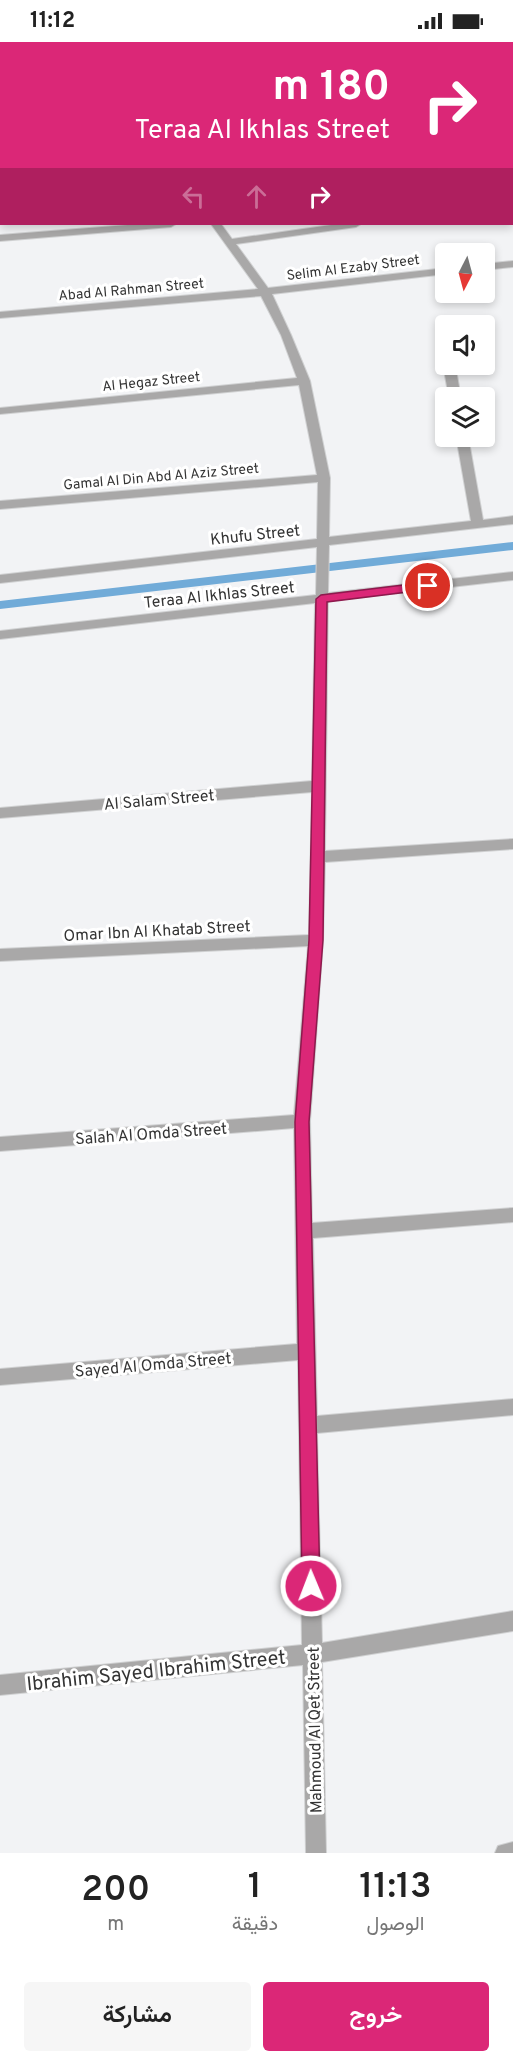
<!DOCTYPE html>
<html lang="ar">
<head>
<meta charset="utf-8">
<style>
  body { margin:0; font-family:Overpass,Vazirmatn,sans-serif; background:#f6f6f6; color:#222; direction:rtl; height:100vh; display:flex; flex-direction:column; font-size:22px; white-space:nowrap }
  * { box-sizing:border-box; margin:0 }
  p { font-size:20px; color:#767676 }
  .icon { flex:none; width:33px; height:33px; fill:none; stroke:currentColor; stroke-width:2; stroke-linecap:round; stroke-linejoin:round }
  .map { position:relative; height:1811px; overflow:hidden; direction:ltr }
  .side { display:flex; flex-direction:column; background:#fff; flex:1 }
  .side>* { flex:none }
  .guide { position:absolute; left:0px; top:0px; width:513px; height:183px; box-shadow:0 3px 9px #0003; direction:rtl; background:#db2777; color:#fff; overflow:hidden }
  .needle { width:39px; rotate:186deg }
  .tools { position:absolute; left:435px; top:201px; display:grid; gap:12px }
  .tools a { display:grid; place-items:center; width:60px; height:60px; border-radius:6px; background:#fff; box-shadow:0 3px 9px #0003; font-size:30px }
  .pin { position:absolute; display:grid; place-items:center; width:51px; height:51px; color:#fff; margin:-26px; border:3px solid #fff; border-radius:50%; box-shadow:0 2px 6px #0007 }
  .me { position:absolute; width:66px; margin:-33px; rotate:359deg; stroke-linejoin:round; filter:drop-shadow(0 0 4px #0008) }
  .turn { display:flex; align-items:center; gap:21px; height:126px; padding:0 24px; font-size:27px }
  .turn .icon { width:78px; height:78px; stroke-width:2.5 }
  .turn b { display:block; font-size:42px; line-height:51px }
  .lanes { display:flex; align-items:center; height:57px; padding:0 24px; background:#0003; justify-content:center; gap:30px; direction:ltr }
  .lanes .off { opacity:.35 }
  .eta { display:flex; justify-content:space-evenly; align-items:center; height:102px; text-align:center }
  .eta b { font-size:36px; font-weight:600; line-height:42px }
  .button { display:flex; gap:12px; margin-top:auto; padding:12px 24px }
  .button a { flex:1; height:69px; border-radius:6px; background:#db2777; color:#fff; font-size:24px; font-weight:600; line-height:69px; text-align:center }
  .button a+a { background:#f6f6f6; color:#222 }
  .status { display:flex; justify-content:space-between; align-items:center; height:42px; padding:0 30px; background:#fff; direction:ltr }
  .status svg { height:16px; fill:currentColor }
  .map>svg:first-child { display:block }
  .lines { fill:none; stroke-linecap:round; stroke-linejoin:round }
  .stream { fill:#71abd8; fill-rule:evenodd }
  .street-casing { stroke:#d0d1d2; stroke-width:2 }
  .street { fill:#a9a8a8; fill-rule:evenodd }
  .route { fill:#db2777; stroke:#8e194d; stroke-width:1.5 }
  .labels { text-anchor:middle; stroke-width:6; stroke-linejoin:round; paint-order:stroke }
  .far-street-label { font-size:14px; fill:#343434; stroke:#fff }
  .street-label { font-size:16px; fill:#343434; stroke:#fff }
  .near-street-label { font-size:20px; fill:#343434; stroke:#fff }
</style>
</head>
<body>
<div class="status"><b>11:12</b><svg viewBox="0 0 49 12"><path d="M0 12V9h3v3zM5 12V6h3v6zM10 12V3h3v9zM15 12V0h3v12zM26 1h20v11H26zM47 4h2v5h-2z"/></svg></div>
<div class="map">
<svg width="513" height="1811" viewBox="0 0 513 1811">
  <rect width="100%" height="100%" fill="#f2f3f5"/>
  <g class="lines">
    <polygon class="stream" points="513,500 513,508 0,567 0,559"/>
    <defs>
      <g id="street">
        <polygon points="27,0 37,0 38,2 29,2"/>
        <polygon points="371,0 389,0 370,2"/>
        <rect x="0" y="9" width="2" height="6"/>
        <rect x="512" y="30" width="1" height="6"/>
        <rect x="0" y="57" width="2" height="6"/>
        <polygon points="513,62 513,69 512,69 512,63"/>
        <rect x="0" y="127" width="2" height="6"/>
        <rect x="512" y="155" width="1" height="6"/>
        <polygon points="140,182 176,182 171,185 0,199 0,193"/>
        <polygon points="211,182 221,182 232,197 338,182 361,182 356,185 236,202 268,246 446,226 446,232 272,252 291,293 310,339 330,436 329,495 471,479 456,394 468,394 483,478 513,474 513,482 329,503 328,551 513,530 513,538 328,559 325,809 513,797 513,807 325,820 323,898 310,1079 312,1181 513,1166 513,1180 313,1196 317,1374 513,1357 513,1373 317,1391 322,1601 513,1569 513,1589 322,1620 326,1811 306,1811 303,1623 0,1653 0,1633 302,1603 298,1318 0,1343 0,1327 297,1302 294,1086 0,1109 0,1095 294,1073 308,904 0,919 0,907 309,893 312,750 0,776 0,766 312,739 315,561 0,597 0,589 316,553 317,505 0,541 0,533 317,497 318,440 0,467 0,459 317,433 299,343 0,372 0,366 297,336 281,293 261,254 0,276 0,270 258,247"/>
        <polygon points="513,219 513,225 484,228 484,222"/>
        <polygon points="445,298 446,298 446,307 442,306 439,301"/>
        <polygon points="446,320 446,322 455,322 461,356 449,356 443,322"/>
        <polygon points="513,1800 513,1811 495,1811 498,1804"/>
      </g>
    </defs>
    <use href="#street" class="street-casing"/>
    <use href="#street" class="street"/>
  </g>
  <polygon class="route" points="428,540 434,544 432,547 327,560 323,898 309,1080 320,1544 317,1550 311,1552 305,1550 302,1544 295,1080 309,898 316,557 321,553"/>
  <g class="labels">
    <g class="far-street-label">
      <text transform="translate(353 225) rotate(-7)" y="5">Selim Al Ezaby Street</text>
      <text transform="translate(131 247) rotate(-5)" y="5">Abad Al Rahman Street</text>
      <text transform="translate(151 339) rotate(-6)" y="5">Al Hegaz Street</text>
      <text transform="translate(161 434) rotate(-5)" y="5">Gamal Al Din Abd Al Aziz Street</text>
    </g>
    <g class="street-label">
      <text transform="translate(255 492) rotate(-6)" y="6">Khufu Street</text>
      <text transform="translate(219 552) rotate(-6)" y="6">Teraa Al Ikhlas Street</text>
      <text transform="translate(159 757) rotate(-5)" y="6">Al Salam Street</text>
      <text transform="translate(157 888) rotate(-3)" y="6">Omar Ibn Al Khatab Street</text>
      <text transform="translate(151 1091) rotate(-4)" y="6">Salah Al Omda Street</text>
      <text transform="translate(153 1322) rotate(-5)" y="6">Sayed Al Omda Street</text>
      <text transform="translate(314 1688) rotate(-91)" y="6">Mahmoud Al Qet Street</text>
    </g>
    <g class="near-street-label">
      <text transform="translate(156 1628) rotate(-6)" y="7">Ibrahim Sayed Ibrahim Street</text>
    </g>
  </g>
</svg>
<div class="tools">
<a><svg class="needle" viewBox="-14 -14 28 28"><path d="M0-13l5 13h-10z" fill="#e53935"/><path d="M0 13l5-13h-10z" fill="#767676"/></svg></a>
<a><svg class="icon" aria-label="sound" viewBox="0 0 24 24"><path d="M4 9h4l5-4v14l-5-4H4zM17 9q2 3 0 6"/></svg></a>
<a><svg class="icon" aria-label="layers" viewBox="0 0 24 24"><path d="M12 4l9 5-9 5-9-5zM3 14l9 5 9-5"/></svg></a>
</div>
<div class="pin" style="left:428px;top:544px;background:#d93025"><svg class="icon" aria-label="arrive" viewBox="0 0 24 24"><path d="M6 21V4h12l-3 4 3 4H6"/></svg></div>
<svg class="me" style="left:311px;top:1544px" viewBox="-20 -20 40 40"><circle r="17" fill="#db2777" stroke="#fff" stroke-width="3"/><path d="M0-11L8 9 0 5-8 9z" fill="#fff"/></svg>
<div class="guide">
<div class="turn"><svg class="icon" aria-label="right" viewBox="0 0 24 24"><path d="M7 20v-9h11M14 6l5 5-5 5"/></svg><div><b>180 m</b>Teraa Al Ikhlas Street</div></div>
<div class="lanes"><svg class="icon off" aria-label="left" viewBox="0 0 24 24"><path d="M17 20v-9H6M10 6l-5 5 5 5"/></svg><svg class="icon off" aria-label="ahead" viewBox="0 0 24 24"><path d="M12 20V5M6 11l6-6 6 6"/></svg><svg class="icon" aria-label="right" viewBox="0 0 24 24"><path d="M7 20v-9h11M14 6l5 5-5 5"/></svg></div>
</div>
</div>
<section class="side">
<div class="eta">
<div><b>11:13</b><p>الوصول</p></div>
<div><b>1</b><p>دقيقة</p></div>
<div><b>200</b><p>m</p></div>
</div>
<div class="button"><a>خروج</a><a>مشاركة</a></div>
</section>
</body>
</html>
